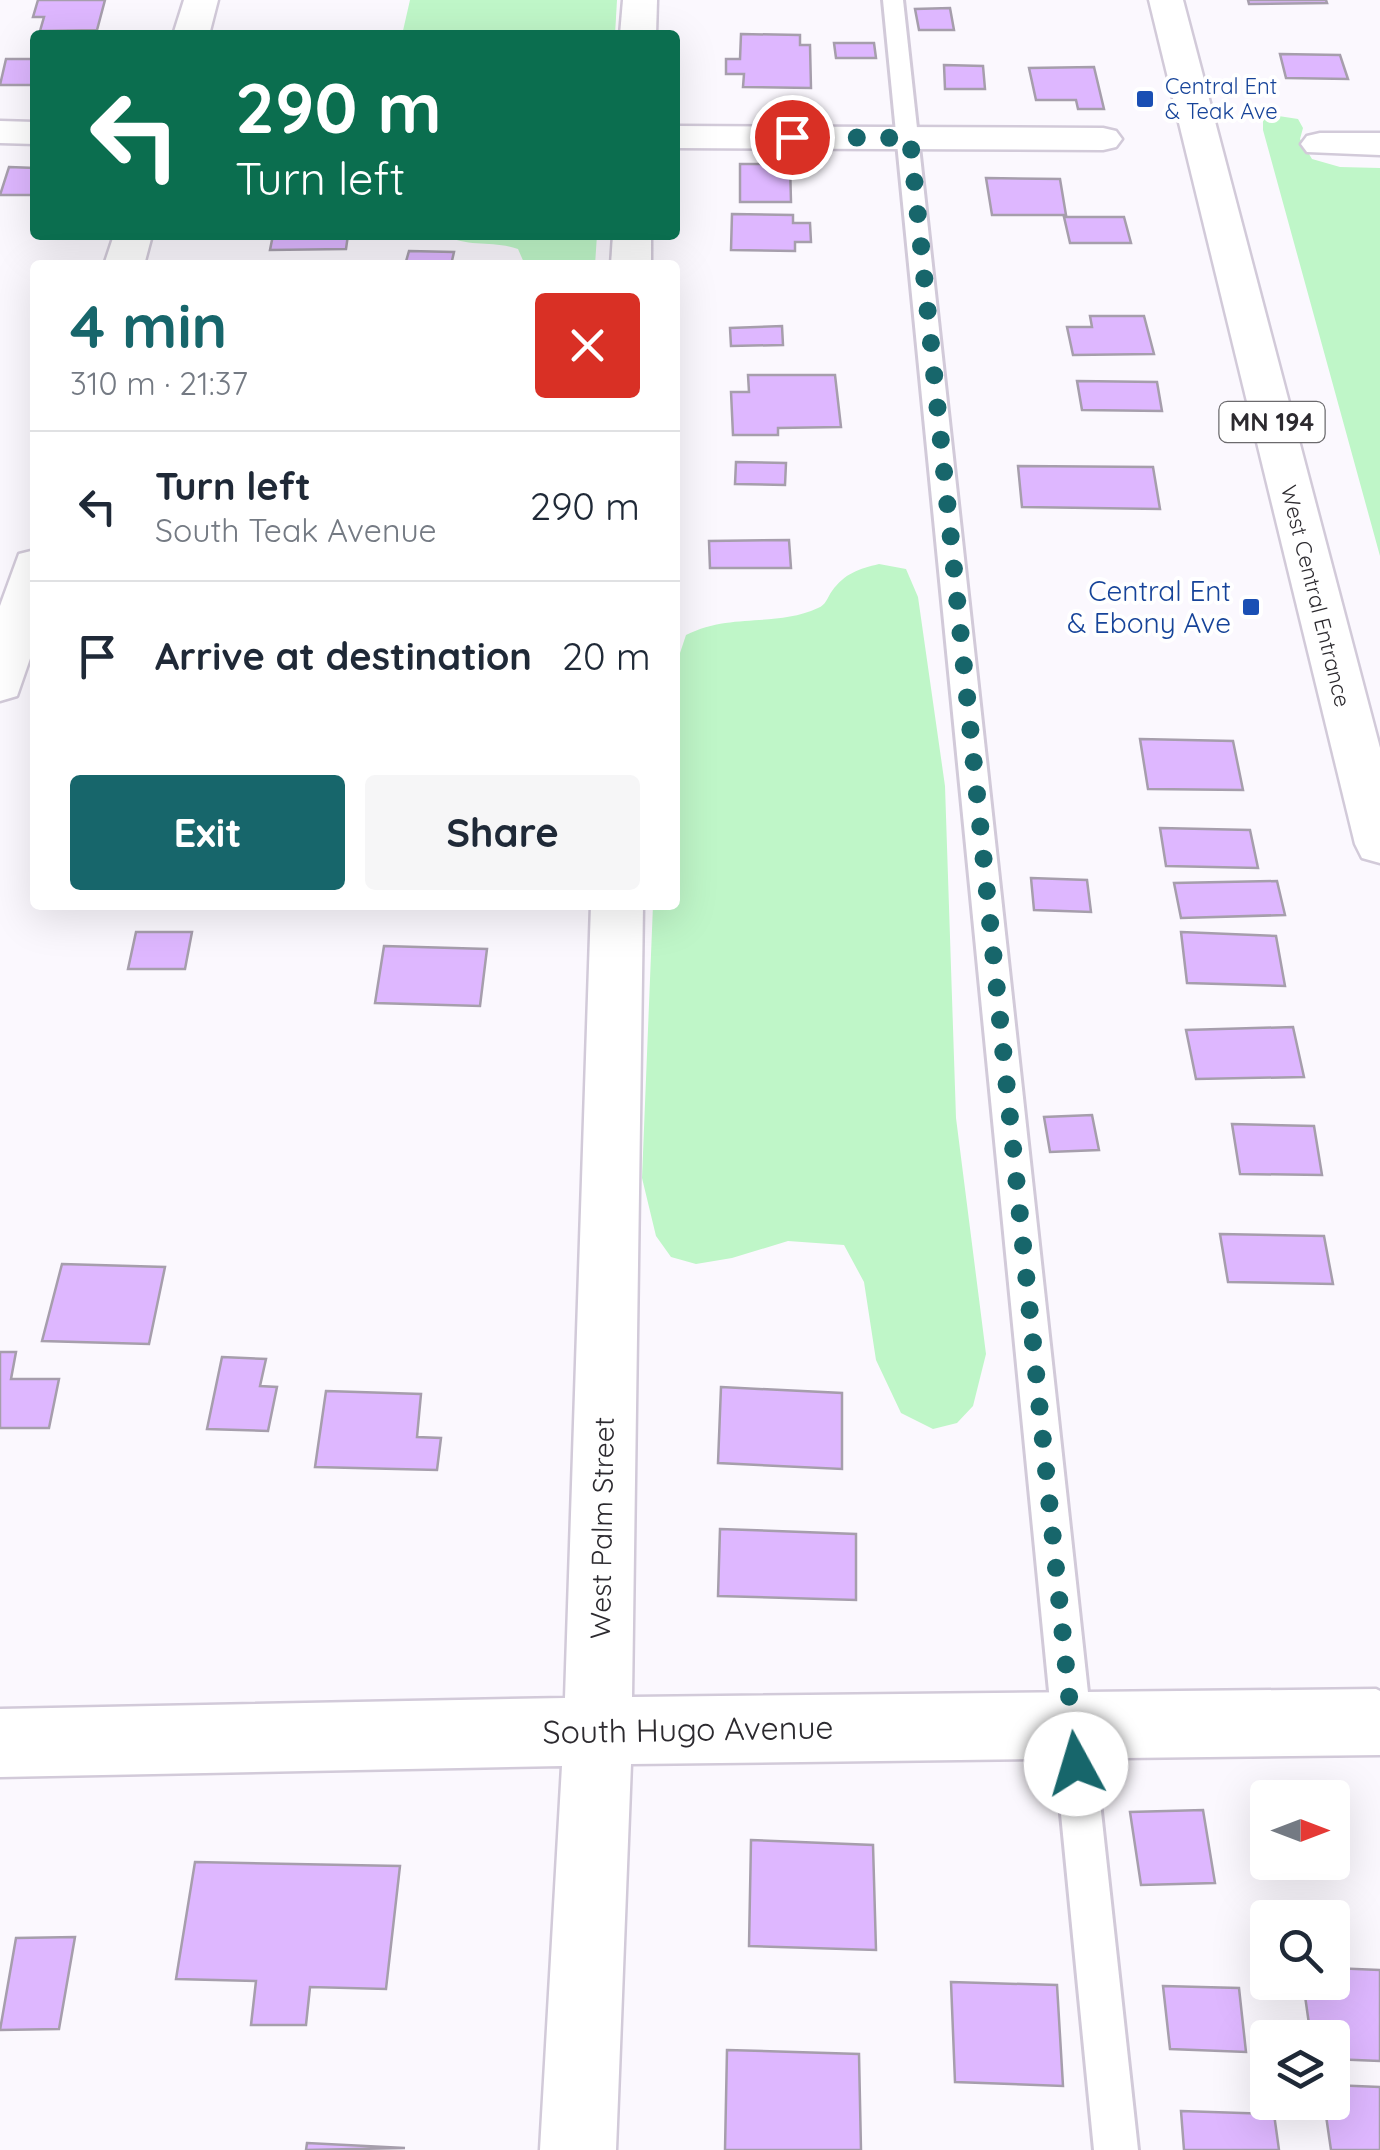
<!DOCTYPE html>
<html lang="en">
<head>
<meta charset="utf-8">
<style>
  body { margin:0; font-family:Quicksand,sans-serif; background:#f6f6f7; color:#1f2937; height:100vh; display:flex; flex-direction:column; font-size:38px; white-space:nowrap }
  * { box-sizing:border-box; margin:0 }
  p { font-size:32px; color:#747a83 }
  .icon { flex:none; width:55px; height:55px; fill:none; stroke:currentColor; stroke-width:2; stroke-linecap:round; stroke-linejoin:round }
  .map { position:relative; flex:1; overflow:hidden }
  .drawer { position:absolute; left:30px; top:260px; width:650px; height:650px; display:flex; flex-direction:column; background:#fff; border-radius:10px; box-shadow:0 10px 40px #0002 }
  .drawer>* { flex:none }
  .hud { position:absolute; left:30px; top:30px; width:650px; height:210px; border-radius:10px; box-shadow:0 10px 40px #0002; background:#0b6e4f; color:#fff; overflow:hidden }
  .needle { width:65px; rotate:90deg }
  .tools { position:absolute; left:1250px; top:1780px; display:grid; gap:20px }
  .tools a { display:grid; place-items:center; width:100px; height:100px; border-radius:10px; background:#fff; box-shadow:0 10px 40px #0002; font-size:50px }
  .pin { position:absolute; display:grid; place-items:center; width:85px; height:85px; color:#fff; margin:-42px; border:5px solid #fff; border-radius:50%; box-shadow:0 2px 10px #0007 }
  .me { position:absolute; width:110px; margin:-55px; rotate:354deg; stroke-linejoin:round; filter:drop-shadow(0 0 8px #0008) }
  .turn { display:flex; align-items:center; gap:35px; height:210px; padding:0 40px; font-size:45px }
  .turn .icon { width:130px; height:130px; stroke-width:2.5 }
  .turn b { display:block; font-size:70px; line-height:85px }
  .round { display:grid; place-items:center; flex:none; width:105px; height:105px; border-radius:10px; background:#f6f6f7 }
  .overview { display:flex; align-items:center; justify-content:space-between; height:170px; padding:0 40px }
  h1 { font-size:60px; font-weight:700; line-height:75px; color:#17666b }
  .cta { display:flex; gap:20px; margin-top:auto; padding:20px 40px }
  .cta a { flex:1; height:115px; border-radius:10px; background:#17666b; color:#fff; font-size:40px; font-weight:700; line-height:115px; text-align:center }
  .cta a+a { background:#f6f6f7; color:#1f2937 }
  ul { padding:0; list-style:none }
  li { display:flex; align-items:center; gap:30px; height:150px; padding:0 40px; border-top:2px solid #e0e1e3 }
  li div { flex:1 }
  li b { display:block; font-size:38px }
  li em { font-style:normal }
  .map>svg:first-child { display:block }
  .green { fill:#bff6c8 }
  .building { fill:#deb7ff; stroke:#a69eac; stroke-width:2.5 }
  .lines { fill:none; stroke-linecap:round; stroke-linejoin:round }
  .lane-casing { stroke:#d2cad9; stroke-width:6 }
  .street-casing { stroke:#d2cad9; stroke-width:5 }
  .highway-casing { stroke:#d2cad9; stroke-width:5 }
  .lane { fill:#fff; fill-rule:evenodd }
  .street { fill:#fff; fill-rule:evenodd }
  .highway { fill:#fff; fill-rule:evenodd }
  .route { stroke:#17666b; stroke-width:18; stroke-dasharray:0 32.4 }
  .transit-dot { fill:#1a4fb4; stroke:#fff; stroke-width:4 }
  .labels { text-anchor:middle; stroke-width:8; stroke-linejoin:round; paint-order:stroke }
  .far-transit-label { font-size:22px; fill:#164399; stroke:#fff; text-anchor:start }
  .far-street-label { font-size:22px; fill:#2c2a2f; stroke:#fff }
  .shield { fill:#fff; stroke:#6b6a6d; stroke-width:2.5 }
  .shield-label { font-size:25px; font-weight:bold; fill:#2c2a2f }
  .transit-label { font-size:28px; fill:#164399; stroke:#fff; text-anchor:end }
  .street-label { font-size:28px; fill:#2c2a2f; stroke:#fff }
  .near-street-label { font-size:32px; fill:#2c2a2f; stroke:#fff }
</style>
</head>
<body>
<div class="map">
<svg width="1380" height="2150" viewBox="0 0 1380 2150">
  <rect width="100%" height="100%" fill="#fbf8fe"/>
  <g class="green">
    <polygon points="410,0 617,0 615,35 402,35"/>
    <polygon points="1272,115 1298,119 1303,128 1300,139 1312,159 1340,167 1380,168 1380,556 1263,130 1263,120"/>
    <path d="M445 235H597L595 265H525L518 249C493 240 468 248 445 235Z"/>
    <path d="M879 564 906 569 918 597 945 786 956 1118 986 1354 973 1406 957 1423 933 1429 901 1413 876 1360 864 1282 844 1245 788 1241 732 1258 696 1264 671 1257 656 1236 642 1178 653 905H675V668L686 635C731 612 774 628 818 608 826 605 827 598 832 591 845 573 859 569 879 564Z"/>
  </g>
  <g class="building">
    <polygon points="38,0 105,0 97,30 40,31 44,17 33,17"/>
    <polygon points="1248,0 1326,0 1327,3 1249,4"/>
    <polygon points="950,8 954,30 919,30 915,9"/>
    <polygon points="741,34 800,35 800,45 810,45 811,88 743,87 744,74 726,74 726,59 740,59"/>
    <polygon points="834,43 874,43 876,58 836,58"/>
    <polygon points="1280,54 1340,55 1348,79 1286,78"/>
    <polygon points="6,59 35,59 35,85 0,85"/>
    <polygon points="944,65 983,66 985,89 945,89"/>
    <polygon points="1094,67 1104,109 1078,109 1076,100 1036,100 1029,68"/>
    <polygon points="740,164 790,164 791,202 740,202"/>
    <polygon points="9,167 35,168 35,195 0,195"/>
    <polygon points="986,178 1060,179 1066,215 992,215"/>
    <polygon points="732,214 793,215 793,223 810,223 811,242 795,242 795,251 731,250"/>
    <polygon points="1064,217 1124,217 1131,243 1070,243"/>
    <polygon points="273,235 348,235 346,249 270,250"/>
    <polygon points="409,251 454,252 451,265 405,265"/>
    <polygon points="1090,316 1144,316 1154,354 1073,355 1067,327 1092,327"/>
    <polygon points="782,326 783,345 731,346 730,328"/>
    <polygon points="748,375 835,375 841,427 778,428 778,435 733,435 731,392 749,392"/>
    <polygon points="1077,381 1157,382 1162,411 1082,410"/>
    <polygon points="736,462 786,463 785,485 735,484"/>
    <polygon points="1018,466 1153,467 1160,509 1022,507"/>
    <polygon points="789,540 791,568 710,568 709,541"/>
    <polygon points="1140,739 1233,741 1243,790 1148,789"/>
    <polygon points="1160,828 1250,830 1258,868 1166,866"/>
    <polygon points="1031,878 1087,880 1091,912 1034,910"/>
    <polygon points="1277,881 1285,915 1181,918 1174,883"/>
    <polygon points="136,932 192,932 185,969 128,969"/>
    <polygon points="1181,932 1276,936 1285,986 1187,983"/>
    <polygon points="384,946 487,949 480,1006 375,1003"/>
    <polygon points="1293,1027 1304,1077 1196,1079 1186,1030"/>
    <polygon points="1092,1115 1099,1150 1050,1152 1044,1117"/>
    <polygon points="1232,1124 1314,1126 1322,1175 1240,1174"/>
    <polygon points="1220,1234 1324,1236 1333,1284 1228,1282"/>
    <polygon points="62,1264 165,1267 149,1344 42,1341"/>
    <polygon points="0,1352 16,1352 11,1379 59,1379 49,1428 0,1428"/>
    <polygon points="222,1357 266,1359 260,1386 277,1387 268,1431 207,1429"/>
    <polygon points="721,1387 842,1393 842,1469 718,1463"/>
    <polygon points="326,1391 421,1394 417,1437 441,1438 437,1470 315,1467"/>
    <polygon points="720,1529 856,1534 856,1600 718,1596"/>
    <polygon points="1203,1810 1215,1883 1141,1885 1130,1812"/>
    <polygon points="751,1840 873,1845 876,1950 749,1946"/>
    <polygon points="195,1862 400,1866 386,1989 310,1987 306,2025 251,2025 256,1981 176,1979"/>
    <polygon points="75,1937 59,2029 0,2030 16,1938"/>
    <polygon points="1332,1968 1380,1970 1380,2061 1332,2059 1332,2038 1311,2038 1303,1982 1332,1982"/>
    <polygon points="951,1982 1057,1985 1063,2086 955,2082"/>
    <polygon points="1163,1986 1239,1988 1246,2052 1170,2049"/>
    <polygon points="727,2050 859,2054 861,2150 725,2150"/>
    <polygon points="1332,2085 1380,2087 1380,2150 1331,2150 1324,2102 1332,2102"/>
    <polygon points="1181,2111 1274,2114 1279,2150 1184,2150"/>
    <polygon points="307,2143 405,2148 306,2150"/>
  </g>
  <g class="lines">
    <defs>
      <polygon id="lane" points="883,0 903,0 1138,2150 1094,2150"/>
      <g id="street">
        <polygon points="184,0 218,0 209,35 173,35"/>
        <polygon points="623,0 657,0 656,35 620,35"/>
        <polygon points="0,121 35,122 35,144 0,143"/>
        <polygon points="675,126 1103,128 1116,131 1122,139 1116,147 1103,150 675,148"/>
        <polygon points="1320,133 1380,133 1380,155 1307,152 1301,144 1307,136"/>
        <polygon points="114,235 152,235 144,265 104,265"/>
        <polygon points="613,235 651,235 651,265 611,265"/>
        <polygon points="35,550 35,644 17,696 0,701 0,606 19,554"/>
        <polygon points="591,905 643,905 632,1697 1376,1689 1380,1691 1380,1755 631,1764 616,2150 540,2150 562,1766 0,1777 0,1709 565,1698"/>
      </g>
      <polygon id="highway" points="1149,0 1183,0 1380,748 1380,863 1362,858 1355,844"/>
    </defs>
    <use href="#lane" class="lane-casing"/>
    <use href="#street" class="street-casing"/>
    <use href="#highway" class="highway-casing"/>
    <use href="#lane" class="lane"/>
    <use href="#street" class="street"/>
    <use href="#highway" class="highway"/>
  </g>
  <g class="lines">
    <polyline class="route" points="792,137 910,138 1076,1764"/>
  </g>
  <g class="transit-dot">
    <rect x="1135" y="89" width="20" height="20" rx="5"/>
    <rect x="1241" y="597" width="20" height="20" rx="5"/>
  </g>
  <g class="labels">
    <g class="far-transit-label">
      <text x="1165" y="94">Central Ent<tspan x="1165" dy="25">&amp; Teak Ave</tspan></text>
    </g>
    <g class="far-street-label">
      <text transform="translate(1316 596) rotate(76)" y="8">West Central Entrance</text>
    </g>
    <rect class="shield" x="1219.5" y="402" width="105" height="40" rx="8"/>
    <g class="shield-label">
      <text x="1272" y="431">MN 194</text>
    </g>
    <g class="transit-label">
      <text x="1231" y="601">Central Ent<tspan x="1231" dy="32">&amp; Ebony Ave</tspan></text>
    </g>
    <g class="street-label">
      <text transform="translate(602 1528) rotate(-89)" y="10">West Palm Street</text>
    </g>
    <g class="near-street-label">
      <text transform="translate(688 1730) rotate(-1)" y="11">South Hugo Avenue</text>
    </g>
  </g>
</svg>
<div class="tools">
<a><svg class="needle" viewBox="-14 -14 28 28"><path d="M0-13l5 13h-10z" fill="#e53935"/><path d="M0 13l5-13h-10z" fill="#747a83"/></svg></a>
<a><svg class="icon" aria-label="search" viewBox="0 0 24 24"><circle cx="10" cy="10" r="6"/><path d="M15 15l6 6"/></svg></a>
<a><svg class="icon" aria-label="layers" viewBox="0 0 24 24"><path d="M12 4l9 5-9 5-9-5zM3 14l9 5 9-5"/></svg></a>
</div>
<div class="pin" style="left:792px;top:137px;background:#d93025"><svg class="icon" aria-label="arrive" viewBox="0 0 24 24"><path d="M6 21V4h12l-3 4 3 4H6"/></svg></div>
<svg class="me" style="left:1076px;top:1764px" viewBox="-20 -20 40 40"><circle r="19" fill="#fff"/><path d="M0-13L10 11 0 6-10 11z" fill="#17666b"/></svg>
<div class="hud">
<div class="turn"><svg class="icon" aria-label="left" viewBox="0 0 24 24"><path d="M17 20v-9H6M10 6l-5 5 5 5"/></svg><div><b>290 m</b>Turn left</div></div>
</div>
<section class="drawer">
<div class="overview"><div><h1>4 min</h1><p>310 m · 21:37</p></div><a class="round" style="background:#d93025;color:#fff"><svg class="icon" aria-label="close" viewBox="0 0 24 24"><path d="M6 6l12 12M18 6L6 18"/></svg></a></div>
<ul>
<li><svg class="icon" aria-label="left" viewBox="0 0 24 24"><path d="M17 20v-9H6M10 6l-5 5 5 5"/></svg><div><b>Turn left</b><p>South Teak Avenue</p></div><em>290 m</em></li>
<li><svg class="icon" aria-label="arrive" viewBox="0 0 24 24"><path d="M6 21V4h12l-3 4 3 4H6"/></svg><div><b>Arrive at destination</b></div><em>20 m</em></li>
</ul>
<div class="cta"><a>Exit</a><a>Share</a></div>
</section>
</div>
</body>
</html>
